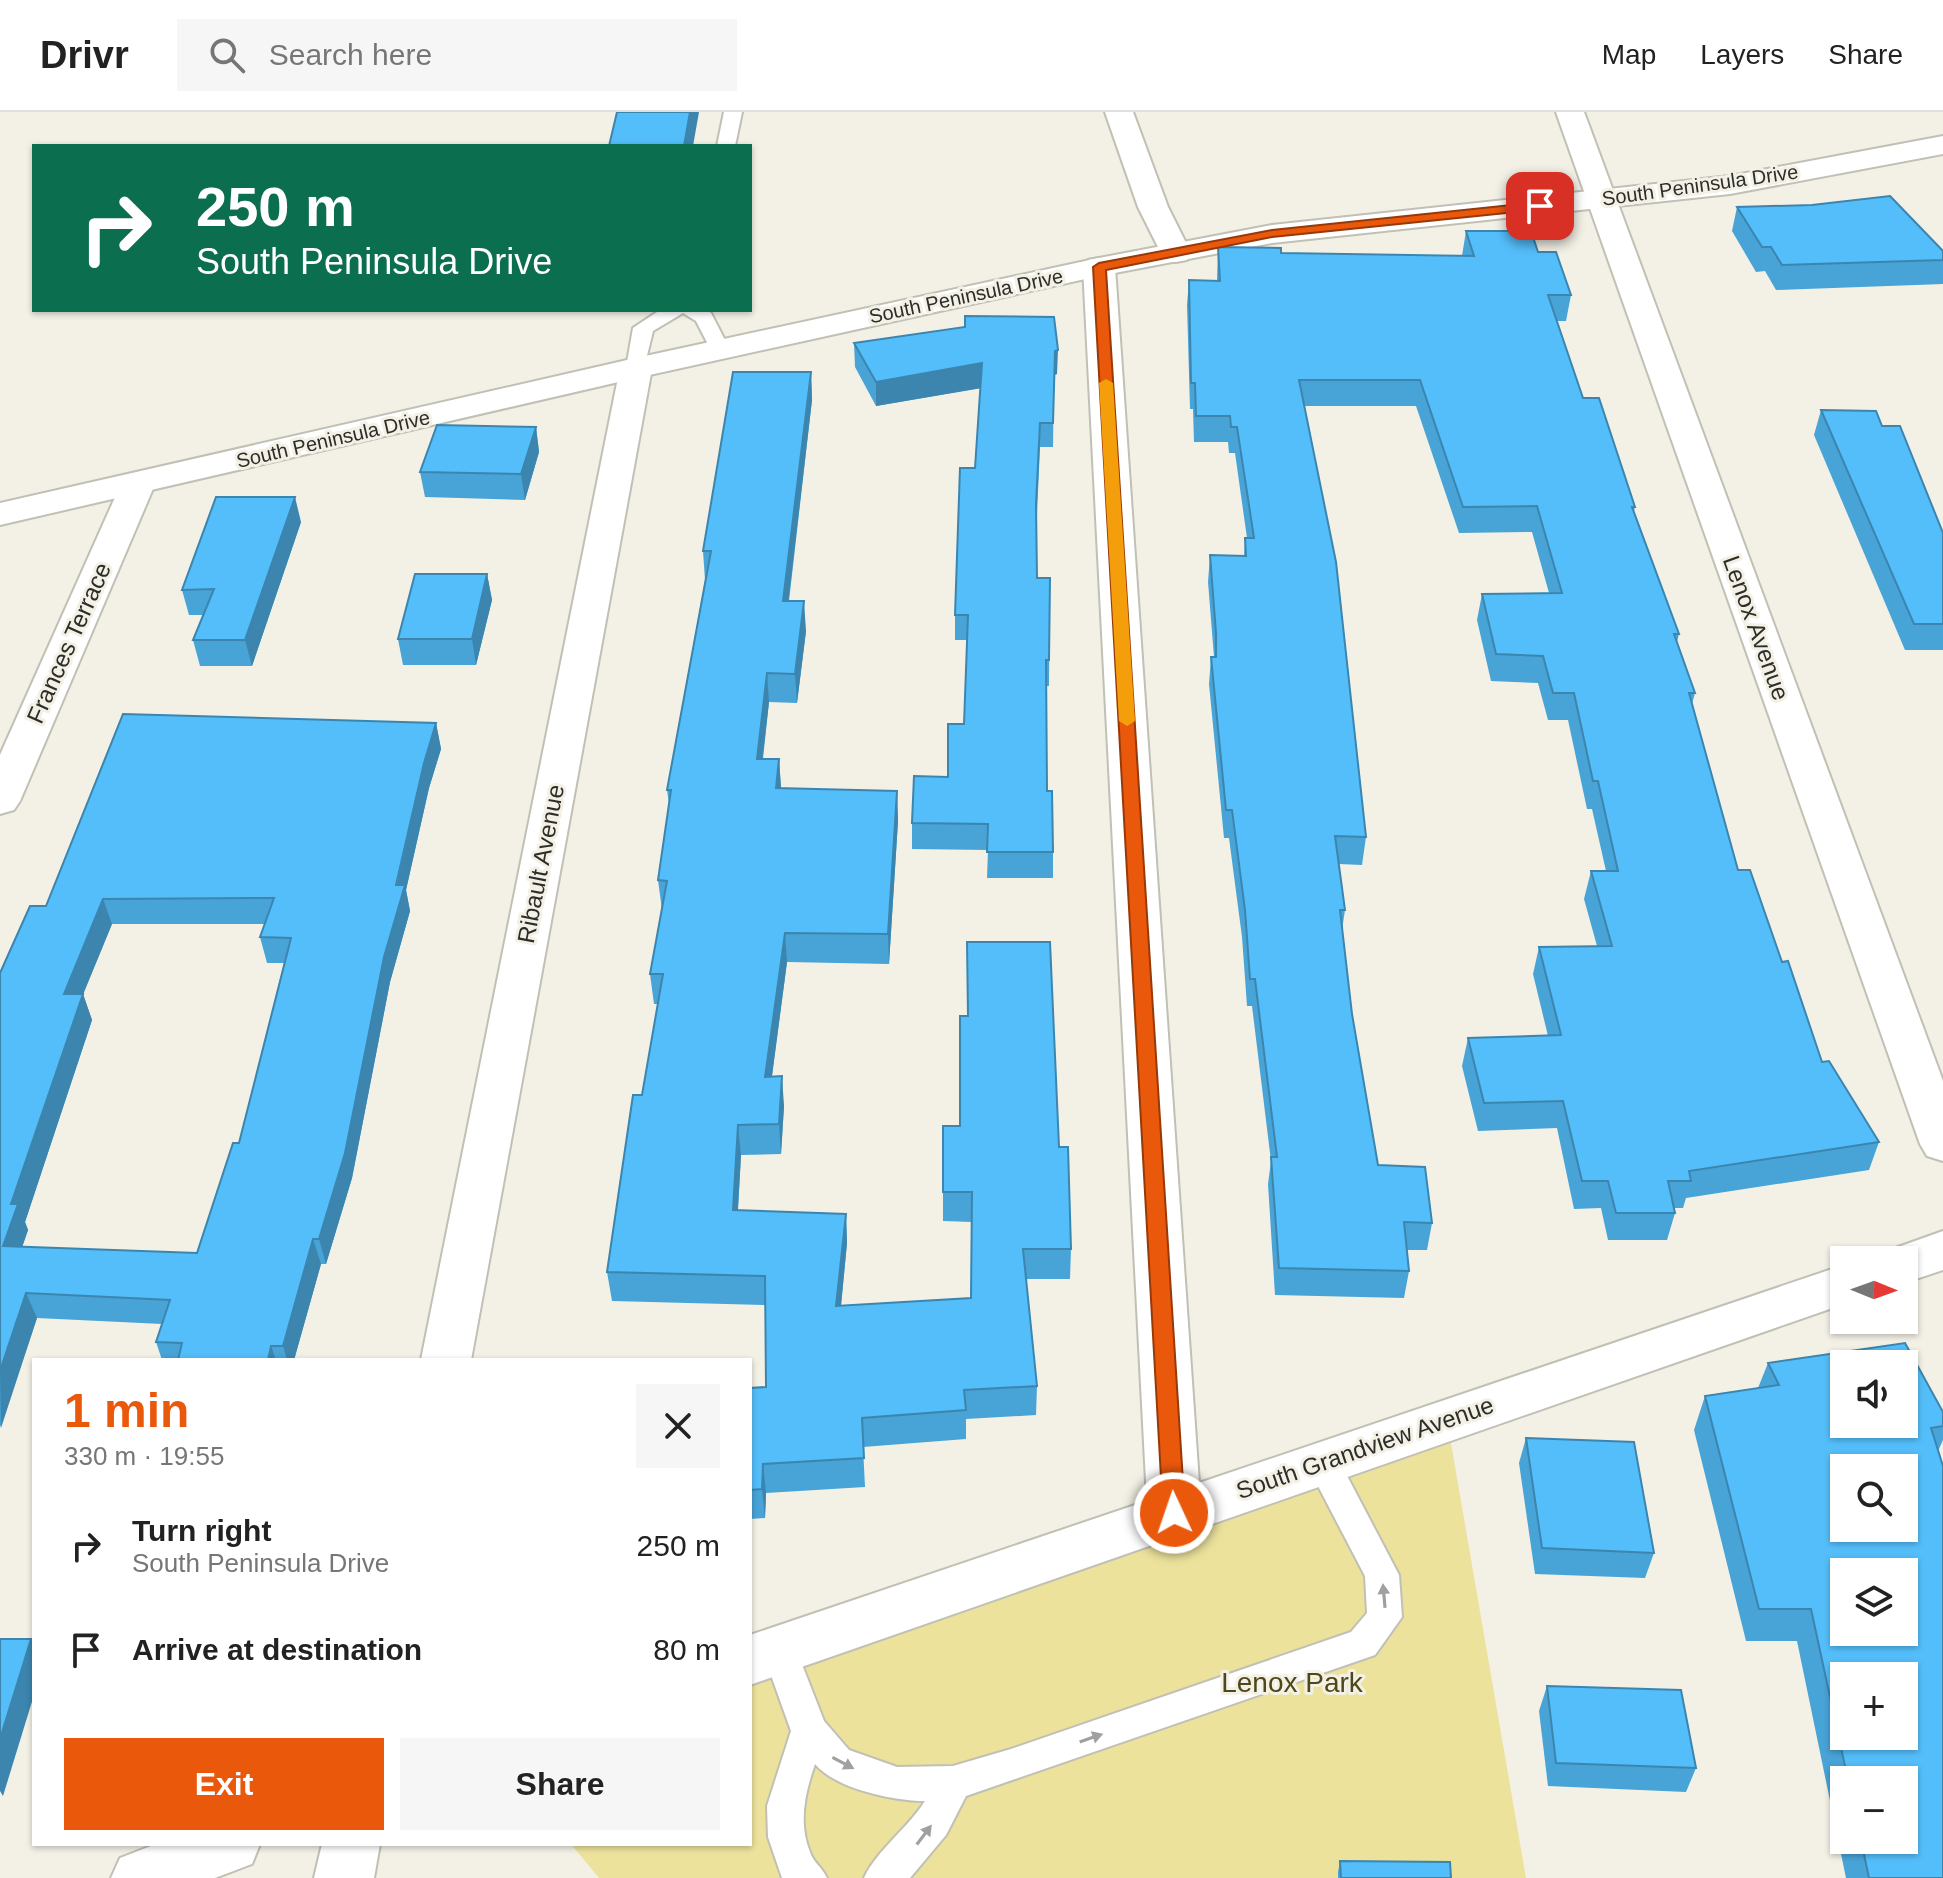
<!DOCTYPE html>
<html lang="en">
<head>
<meta charset="utf-8">
<style>
  body { margin:0; font-family:Helvetica,sans-serif; background:#f6f6f6; color:#222; height:100vh; display:flex; flex-direction:column; font-size:30px; white-space:nowrap }
  * { box-sizing:border-box; margin:0 }
  p { font-size:26px; color:#767676 }
  .icon { flex:none; width:44px; height:44px; fill:none; stroke:currentColor; stroke-width:2; stroke-linecap:round; stroke-linejoin:round }
  .map { position:relative; flex:1; overflow:hidden }
  .panel { position:absolute; left:32px; top:1246px; width:720px; height:488px; display:flex; flex-direction:column; background:#fff; border-radius:0px; box-shadow:0 2px 6px #0004 }
  .panel>* { flex:none }
  .hud { position:absolute; left:32px; top:32px; width:720px; height:168px; border-radius:0px; box-shadow:0 2px 6px #0004; background:#0b6e4f; color:#fff; overflow:hidden }
  .needle { width:52px; rotate:91deg }
  .buttons { position:absolute; left:1830px; top:1134px; display:grid; gap:16px }
  .buttons a { display:grid; place-items:center; width:88px; height:88px; border-radius:0px; background:#fff; box-shadow:0 2px 6px #0004; font-size:40px }
  .pin { position:absolute; display:grid; place-items:center; width:68px; height:68px; color:#fff; margin:-34px; border-radius:16px; box-shadow:0 4px 12px #0006 }
  .me { position:absolute; width:88px; margin:-44px; rotate:357deg; stroke-linejoin:round; filter:drop-shadow(0 0 6px #0008) }
  .turn { display:flex; align-items:center; gap:28px; height:168px; padding:0 32px; font-size:36px }
  .turn .icon { width:104px; height:104px; stroke-width:2.5 }
  .turn b { display:block; font-size:56px; line-height:68px }
  .round { display:grid; place-items:center; flex:none; width:84px; height:84px; border-radius:0px; background:#f6f6f6 }
  .overview { display:flex; align-items:center; justify-content:space-between; height:136px; padding:0 32px }
  h1 { font-size:48px; font-weight:700; line-height:60px; color:#ea580c }
  .primary-button { display:flex; gap:16px; margin-top:auto; padding:16px 32px }
  .primary-button a { flex:1; height:92px; border-radius:0px; background:#ea580c; color:#fff; font-size:32px; font-weight:700; line-height:92px; text-align:center }
  .primary-button a+a { background:#f6f6f6; color:#222 }
  ul { padding:0; list-style:none }
  li { display:flex; align-items:center; gap:24px; height:104px; padding:0 32px }
  li div { flex:1 }
  li b { display:block; font-size:30px }
  li em { font-style:normal }
  header { display:flex; align-items:center; gap:48px; box-sizing:border-box; height:112px; padding:0 40px; background:#fff; border-bottom:2px solid #e0e0e0 }
  header strong { font-size:38px }
  nav { display:flex; gap:44px; margin-inline-start:auto; font-size:28px }
  .search { width:560px; height:72px; background:#f6f6f6; display:flex; align-items:center; gap:20px; box-sizing:border-box; padding:0 28px; border-radius:0px; color:#767676; font-size:30px }
  .map>svg:first-child { display:block }
  .green { fill:#ece29c }
  .lines { fill:none; stroke-linecap:round; stroke-linejoin:round }
  .service-casing { stroke:#c1c0b5; stroke-width:4 }
  .minor-casing { stroke:#c1c0b5; stroke-width:4 }
  .secondary-casing { stroke:#c1c0b5; stroke-width:4 }
  .service { fill:#fff; fill-rule:evenodd }
  .minor { fill:#fff; fill-rule:evenodd }
  .secondary { fill:#fff; fill-rule:evenodd }
  .wall { fill:#48a3d7; fill-rule:evenodd }
  .shaded-wall { fill:#3b85af }
  .building { fill:#54befa; stroke:#3b85af; stroke-width:2; fill-rule:evenodd }
  .oneway { fill:#a1a09f }
  .route { fill:#ea580c; stroke:#983908; stroke-width:2 }
  .slow { fill:#f59e0b }
  .labels { text-anchor:middle; stroke-width:6; stroke-linejoin:round; paint-order:stroke }
  .far-street-label { font-size:20px; fill:#2e2d29; stroke:#f3f1e6 }
  .street-label { font-size:24px; fill:#2e2d29; stroke:#f3f1e6 }
  .near-park-label { font-size:28px; fill:#4d471a; stroke:#f3f1e6 }
</style>
</head>
<body>
<header>
<strong>Drivr</strong>
<div class="search"><svg class="icon" aria-label="search" viewBox="0 0 24 24"><circle cx="10" cy="10" r="6"/><path d="M15 15l6 6"/></svg>Search here</div>
<nav><a>Map</a><a>Layers</a><a>Share</a></nav>
</header>
<div class="map">
<svg width="1943" height="1766" viewBox="0 0 1943 1766">
  <rect width="100%" height="100%" fill="#f3f1e6"/>
  <polygon class="green" points="1447,1308 1526,1766 599,1766 571,1732 750,1732 750,1548"/>
  <g class="lines">
    <defs>
      <g id="service">
        <polygon points="724,0 742,0 735,34 717,34"/>
        <polygon points="660,198 706,198 711,201 730,238 720,244 713,242 696,209 683,201 653,219 643,260 629,260 626,256 633,216"/>
        <path d="M1323 1337 1335 1341 1399 1463 1402 1505 1375 1543 966 1684 946 1723 910 1766H864C876 1739 908 1716 925 1689 894 1689 836 1677 815 1652 805 1681 798 1711 810 1740 813 1750 822 1755 827 1766H782L768 1725 767 1694 791 1619 762 1538 768 1527 780 1522 792 1527 824 1609 849 1638 897 1655 953 1654 1011 1637 1351 1520 1367 1501 1365 1464 1306 1351 1311 1341Z"/>
      </g>
      <g id="minor">
        <polygon points="1105,0 1133,0 1168,95 1191,141 1187,148 1176,150 1165,148 1161,141 1138,95"/>
        <polygon points="1556,0 1584,0 1943,969 1943,1049 1927,1044 1920,1032"/>
        <polygon points="1099,146 1110,148 1115,155 1199,1371 1844,1153 1844,1192 750,1573 750,1523 1147,1389 1083,155 1088,148"/>
        <polygon points="636,246 648,249 652,256 471,1248 421,1248 620,256 624,249"/>
        <polygon points="138,362 150,365 155,372 20,689 14,698 0,702 0,643 121,372 126,365"/>
        <polygon points="1943,1119 1943,1158 1904,1171 1904,1148 1882,1148 1887,1139"/>
        <polygon points="156,1732 260,1732 252,1752 215,1766 111,1766 120,1746"/>
        <polygon points="322,1732 380,1732 374,1766 314,1766"/>
      </g>
      <polygon id="secondary" points="1943,24 1943,42 1730,82 1272,131 1099,164 636,266 0,413 0,391 636,246 1099,146 1272,113 1730,64"/>
    </defs>
    <use href="#service" class="service-casing"/>
    <use href="#minor" class="minor-casing"/>
    <use href="#secondary" class="secondary-casing"/>
    <use href="#service" class="service"/>
    <use href="#minor" class="minor"/>
    <use href="#secondary" class="secondary"/>
  </g>
  <g class="wall">
    <polygon points="1737,95 1943,139 1943,172 1776,178 1765,159 1756,160 1732,119"/>
    <polygon points="1466,119 1538,140 1571,183 1566,209 1557,209 1583,286 1635,395 1634,399 1679,522 1677,530 1695,581 1692,592 1738,758 1782,850 1822,950 1879,1030 1869,1058 1686,1086 1683,1096 1674,1096 1675,1101 1667,1128 1608,1128 1601,1096 1574,1097 1557,1016 1478,1019 1462,954 1468,926 1548,924 1533,862 1539,835 1597,834 1584,787 1591,759 1606,759 1592,697 1587,697 1568,608 1548,608 1538,571 1491,569 1477,508 1482,482 1549,481 1532,420 1459,421 1416,294 1304,294 1366,725 1362,753 1339,752 1345,798 1342,818 1352,902 1378,1053 1432,1111 1427,1138 1407,1138 1409,1159 1404,1186 1275,1183 1268,1072 1271,1049 1252,894 1247,894 1242,825 1229,726 1224,726 1209,572 1211,545 1214,545 1208,470 1210,443 1244,444 1245,426 1247,426 1235,341 1229,341 1228,330 1194,330 1193,297 1190,297 1187,193 1189,168 1217,169 1218,135 1281,141 1462,144"/>
    <polygon points="854,231 1057,262 1054,263 1053,335 1040,335 1037,403 1037,466 1050,466 1049,574 1046,574 1047,679 1053,740 1053,766 987,766 988,738 912,737 912,711 948,665 964,612 967,528 955,528 955,503 975,356 980,276 876,294 855,255"/>
    <polygon points="811,260 812,288 789,489 806,519 797,591 769,590 763,647 779,647 781,676 897,679 898,709 889,852 787,850 772,964 784,994 781,1042 741,1043 738,1099 846,1102 847,1131 841,1194 971,1186 972,1110 943,1109 943,1014 960,1014 968,904 967,830 1059,1035 1071,1137 1070,1167 1026,1167 1037,1274 1036,1303 966,1307 966,1327 863,1335 865,1375 766,1381 765,1406 750,1407 750,1276 766,1275 765,1193 612,1189 607,1160 642,983 658,892 654,892 650,862 662,798 658,768 669,692 667,678 705,468 703,439"/>
    <polygon points="1821,298 1882,314 1943,421 1943,538 1905,538 1814,323"/>
    <polygon points="536,315 539,340 525,388 425,385 420,360"/>
    <polygon points="301,410 252,554 200,554 193,528 203,503 189,503 182,478"/>
    <polygon points="487,462 492,488 476,553 403,553 398,527"/>
    <path d="M436 611 441 637 429 676 406 778 410 799 390 870 352 1066 326 1152H321L294 1248H162L156 1230 162 1212 37 1206 0 1316V861L46 794ZM112 812H265L260 825 267 851H284L239 1031 197 1141 22 1135 28 1118 25 1110 92 908 83 882Z"/>
    <path d="M1768 1251 1943 1300V1328L1938 1339 1943 1766H1846L1797 1529H1746L1694 1318 1705 1284 1758 1276ZM1844 1668H1904V1728H1844Z"/>
    <polygon points="1526,1326 1654,1441 1645,1466 1535,1462 1519,1351"/>
    <polygon points="1547,1574 1696,1656 1686,1680 1548,1674 1539,1599"/>
    <polygon points="1340,1749 1451,1766 1338,1766 1338,1760"/>
  </g>
  <g class="shaded-wall">
    <polygon points="690,0 699,0 693,34 684,34"/>
    <polygon points="1058,238 1057,262 1054,263 1055,239"/>
    <polygon points="982,251 982,276 876,294 876,270"/>
    <polygon points="811,260 812,288 785,518 783,489"/>
    <polygon points="536,315 539,340 525,388 521,362"/>
    <polygon points="295,385 301,410 252,554 245,528"/>
    <polygon points="487,462 492,488 476,553 472,527"/>
    <polygon points="804,489 806,519 797,591 795,562"/>
    <polygon points="767,561 769,590 759,676 757,647"/>
    <polygon points="436,611 441,637 429,676 406,778 410,799 390,870 352,1066 326,1152 319,1127 424,651"/>
    <polygon points="779,647 781,676 776,676"/>
    <polygon points="897,679 898,709 889,852 888,822"/>
    <polygon points="103,787 112,812 73,907 64,882"/>
    <polygon points="785,821 787,850 768,994 765,965"/>
    <polygon points="83,882 92,908 25,1110 28,1118 14,1159 3,1134 11,1092"/>
    <polygon points="782,964 784,994 781,1042 779,1012"/>
    <polygon points="738,1013 741,1043 736,1128 733,1098"/>
    <polygon points="846,1102 847,1131 838,1224 836,1194"/>
    <polygon points="313,1127 321,1152 294,1248 287,1248 283,1234"/>
    <polygon points="26,1181 37,1206 1,1316 0,1259"/>
    <polygon points="271,1234 276,1248 268,1248"/>
    <polygon points="763,1352 766,1381 765,1406 762,1377"/>
    <polygon points="31,1527 34,1532 34,1583 3,1684 0,1679 0,1627"/>
  </g>
  <g class="building">
    <polygon points="617,0 690,0 684,34 609,34"/>
    <polygon points="1890,84 1943,139 1943,148 1782,153 1771,135 1762,135 1737,95 1812,93"/>
    <polygon points="1466,119 1531,119 1538,140 1556,140 1571,183 1548,183 1583,286 1599,286 1635,395 1632,395 1679,522 1674,522 1695,581 1689,581 1738,758 1750,758 1782,850 1788,849 1822,950 1829,949 1879,1030 1689,1059 1691,1069 1668,1069 1675,1101 1616,1101 1608,1069 1582,1069 1563,989 1484,991 1468,926 1561,923 1539,835 1612,834 1591,759 1618,759 1598,669 1593,669 1574,581 1553,581 1543,544 1496,542 1482,482 1562,481 1537,394 1463,395 1420,268 1299,268 1336,450 1366,725 1335,724 1345,798 1340,798 1352,902 1378,1053 1425,1055 1432,1111 1404,1110 1409,1159 1279,1156 1271,1045 1277,1045 1255,867 1250,867 1245,798 1232,698 1226,698 1211,545 1216,545 1216,521 1210,443 1246,444 1245,426 1254,426 1237,315 1231,315 1230,304 1196,304 1195,271 1191,271 1189,168 1220,169 1218,135 1281,136 1281,141 1474,144"/>
    <polygon points="965,204 1054,205 1058,238 1055,239 1053,311 1040,311 1036,392 1037,466 1050,466 1049,548 1046,548 1047,679 1052,679 1053,740 987,740 988,712 912,711 914,664 948,665 948,612 964,612 968,503 955,503 960,356 975,356 982,251 876,270 854,231 965,215"/>
    <polygon points="733,260 811,260 783,489 804,489 795,562 767,561 757,647 779,647 776,676 897,679 888,822 785,821 765,965 782,964 779,1012 738,1013 733,1098 846,1102 836,1194 971,1186 972,1080 943,1080 943,1014 960,1014 960,904 968,904 967,830 1050,830 1059,1035 1068,1035 1071,1137 1023,1137 1037,1274 964,1278 966,1298 862,1306 864,1346 763,1352 762,1377 750,1378 750,1276 766,1275 765,1164 607,1160 633,983 642,983 663,862 650,862 667,769 658,768 671,678 667,678 711,439 703,439"/>
    <polygon points="1821,298 1876,299 1882,314 1900,314 1943,421 1943,512 1914,512"/>
    <polygon points="437,313 536,315 521,362 420,360"/>
    <polygon points="216,385 295,385 245,528 193,528 214,477 182,478"/>
    <polygon points="415,462 487,462 472,527 398,527"/>
    <path d="M123 602 436 611 424 651 396 773H405L384 845 345 1041 319 1127H313L283 1234H271L268 1248H178L182 1231 156 1230 170 1188 26 1181 0 1259V861L30 794H46ZM274 786 260 825 291 826 239 1031H233L197 1141 3 1134 18 1092H11L83 882H64L103 787Z"/>
    <path d="M1905 1231 1943 1300V1314L1931 1316 1943 1354V1766H1869L1861 1728H1904V1668H1848L1811 1497H1759L1705 1284 1779 1273 1768 1251ZM1844 1252H1904V1312H1844ZM1844 1356H1904V1416H1844ZM1844 1460H1904V1520H1844ZM1844 1564H1904V1624H1844Z"/>
    <polygon points="1526,1326 1634,1330 1654,1441 1542,1436"/>
    <polygon points="0,1527 31,1527 0,1627"/>
    <polygon points="1547,1574 1681,1578 1696,1656 1556,1651"/>
    <polygon points="1340,1749 1450,1750 1451,1766 1341,1766"/>
  </g>
  <defs><path id="oneway-solid" d="M-6-.8H1V-3.2L6.5 0L1 3.2V.8H-6Z" transform="scale(2)"/></defs>
  <g class="oneway">
    <use href="#oneway-solid" transform="translate(1384 1484) rotate(-95)"/>
    <use href="#oneway-solid" transform="translate(1091 1626) rotate(-19)"/>
    <use href="#oneway-solid" transform="translate(843 1651) rotate(28)"/>
    <use href="#oneway-solid" transform="translate(924 1723) rotate(-53)"/>
  </g>
  <polygon class="route" points="1540,90 1545,91 1545,97 1272,125 1106,158 1185,1401 1182,1408 1174,1411 1167,1408 1163,1401 1093,155 1099,151 1272,118"/>
  <polygon class="slow" points="1106,267 1113,271 1135,609 1127,614 1119,609 1099,271"/>
  <g class="labels">
    <g class="far-street-label">
      <text transform="translate(1700 73) rotate(-8)" y="7">South Peninsula Drive</text>
      <text transform="translate(966 184) rotate(-12)" y="7">South Peninsula Drive</text>
      <text transform="translate(333 327) rotate(-13)" y="7">South Peninsula Drive</text>
    </g>
    <g class="street-label">
      <text transform="translate(1756 516) rotate(70)" y="8">Lenox Avenue</text>
      <text transform="translate(69 531) rotate(-66)" y="8">Frances Terrace</text>
      <text transform="translate(541 752) rotate(-79)" y="8">Ribault Avenue</text>
      <text transform="translate(1365 1336) rotate(-19)" y="8">South Grandview Avenue</text>
    </g>
    <g class="near-park-label">
      <text x="1292" y="1580">Lenox Park</text>
    </g>
  </g>
</svg>
<div class="buttons">
<a><svg class="needle" viewBox="-14 -14 28 28"><path d="M0-13l5 13h-10z" fill="#e53935"/><path d="M0 13l5-13h-10z" fill="#767676"/></svg></a>
<a><svg class="icon" aria-label="sound" viewBox="0 0 24 24"><path d="M4 9h4l5-4v14l-5-4H4zM17 9q2 3 0 6"/></svg></a>
<a><svg class="icon" aria-label="search" viewBox="0 0 24 24"><circle cx="10" cy="10" r="6"/><path d="M15 15l6 6"/></svg></a>
<a><svg class="icon" aria-label="layers" viewBox="0 0 24 24"><path d="M12 4l9 5-9 5-9-5zM3 14l9 5 9-5"/></svg></a>
<a>+</a>
<a>−</a>
</div>
<div class="pin" style="left:1540px;top:94px;background:#d93025"><svg class="icon" aria-label="arrive" viewBox="0 0 24 24"><path d="M6 21V4h12l-3 4 3 4H6"/></svg></div>
<svg class="me" style="left:1174px;top:1401px" viewBox="-20 -20 40 40"><circle r="17" fill="#ea580c" stroke="#fff" stroke-width="3"/><path d="M0-11L8 9 0 5-8 9z" fill="#fff"/></svg>
<div class="hud">
<div class="turn"><svg class="icon" aria-label="right" viewBox="0 0 24 24"><path d="M7 20v-9h11M14 6l5 5-5 5"/></svg><div><b>250 m</b>South Peninsula Drive</div></div>
</div>
<section class="panel">
<div class="overview"><div><h1>1 min</h1><p>330 m · 19:55</p></div><a class="round"><svg class="icon" aria-label="close" viewBox="0 0 24 24"><path d="M6 6l12 12M18 6L6 18"/></svg></a></div>
<ul>
<li><svg class="icon" aria-label="right" viewBox="0 0 24 24"><path d="M7 20v-9h11M14 6l5 5-5 5"/></svg><div><b>Turn right</b><p>South Peninsula Drive</p></div><em>250 m</em></li>
<li><svg class="icon" aria-label="arrive" viewBox="0 0 24 24"><path d="M6 21V4h12l-3 4 3 4H6"/></svg><div><b>Arrive at destination</b></div><em>80 m</em></li>
</ul>
<div class="primary-button"><a>Exit</a><a>Share</a></div>
</section>
</div>
</body>
</html>
